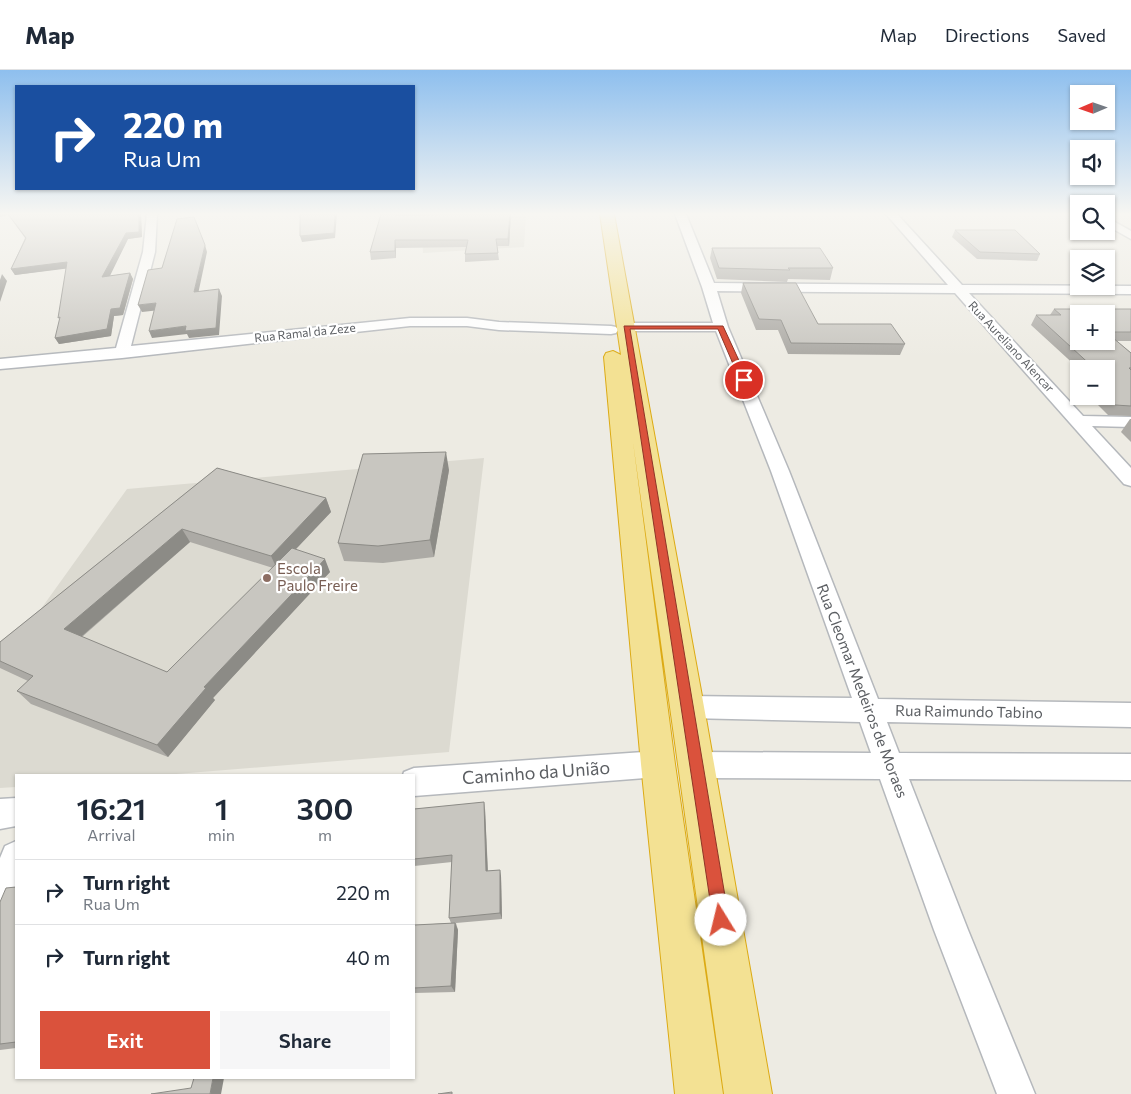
<!DOCTYPE html>
<html lang="en">
<head>
<meta charset="utf-8">
<style>
  body { margin:0; font-family:Commissioner,sans-serif; background:#f6f6f7; color:#1f2937; height:100vh; display:flex; flex-direction:column; font-size:19px; white-space:nowrap }
  * { box-sizing:border-box; margin:0 }
  p { font-size:16px; color:#747a83 }
  .icon { flex:none; width:28px; height:28px; fill:none; stroke:currentColor; stroke-width:2; stroke-linecap:round; stroke-linejoin:round }
  .map { position:relative; flex:1; overflow:hidden }
  .sheet { position:absolute; left:15px; top:704px; width:400px; height:305px; display:flex; flex-direction:column; background:#fff; border-radius:0px; box-shadow:0 1px 4px #0004 }
  .sheet>* { flex:none }
  .guide { position:absolute; left:15px; top:15px; width:400px; height:105px; border-radius:0px; box-shadow:0 1px 4px #0004; background:#1a4fa0; color:#fff; overflow:hidden }
  .needle { width:32px; rotate:268deg }
  .buttons { position:absolute; left:1070px; top:15px; display:grid; gap:10px }
  .buttons a { display:grid; place-items:center; width:45px; height:45px; border-radius:0px; background:#fff; box-shadow:0 1px 4px #0004; font-size:25px }
  .pin { position:absolute; display:grid; place-items:center; width:42px; height:42px; color:#fff; margin:-21px; border:2px solid #fff; border-radius:50%; box-shadow:0 1px 5px #0007 }
  .me { position:absolute; width:55px; margin:-28px; rotate:351deg; stroke-linejoin:round; filter:drop-shadow(0 0 4px #0008) }
  .turn { display:flex; align-items:center; gap:18px; height:105px; padding:0 25px; font-size:22px }
  .turn .icon { width:65px; height:65px; stroke-width:2.5 }
  .turn b { display:block; font-size:35px; line-height:42px }
  .eta { display:flex; justify-content:space-evenly; align-items:center; height:85px; text-align:center }
  .eta b { font-size:30px; font-weight:600; line-height:35px }
  .button { display:flex; gap:10px; margin-top:auto; padding:10px 25px }
  .button a { flex:1; height:58px; border-radius:0px; background:#da523c; color:#fff; font-size:20px; font-weight:600; line-height:58px; text-align:center }
  .button a+a { background:#f6f6f7; color:#1f2937 }
  ul { padding:0; list-style:none }
  li { display:flex; align-items:center; gap:15px; height:65px; padding:0 25px; border-top:1px solid #e0e1e3 }
  li div { flex:1 }
  li b { display:block; font-size:19px }
  li em { font-style:normal }
  header { display:flex; align-items:center; gap:30px; box-sizing:border-box; height:70px; padding:0 25px; background:#fff; border-bottom:1px solid #e0e1e3 }
  header strong { font-size:24px }
  nav { display:flex; gap:28px; margin-inline-start:auto; font-size:18px }
  .map>svg:first-child { display:block }
  .education { fill:#dcdad1 }
  .lines { fill:none; stroke-linecap:round; stroke-linejoin:round }
  .street-casing { stroke:#b5b8bc; stroke-width:3 }
  .highway-casing { stroke:#dcaa14; stroke-width:2 }
  .street { fill:#fff; fill-rule:evenodd }
  .highway { fill:#f3e193; fill-rule:evenodd }
  .wall { fill:#acaaa5; fill-rule:evenodd }
  .shaded-wall { fill:#8c8b86 }
  .building { fill:#c8c6c0; stroke:#8c8b86 }
  .route { fill:#da523c; stroke:#8e3527 }
  .education-dot { fill:#8d6e63; stroke:#fff; stroke-width:2 }
  .labels { text-anchor:middle; stroke-width:4.5; stroke-linejoin:round; paint-order:stroke }
  .far-street-label { font-size:12px; fill:#5b5e62; stroke:#fff }
  .education-label { font-size:15px; fill:#785e54; stroke:#fff; text-anchor:start }
  .street-label { font-size:15px; fill:#5b5e62; stroke:#fff }
  .near-street-label { font-size:18px; fill:#5b5e62; stroke:#fff }
</style>
</head>
<body>
<header>
<strong>Map</strong>
<nav><a>Map</a><a>Directions</a><a>Saved</a></nav>
</header>
<div class="map">
<svg width="1131" height="1024" viewBox="0 0 1131 1024">
  <rect width="100%" height="100%" fill="#edebe3"/>
  <g class="education">
    <polygon points="421,144 526,144 524,177 423,183"/>
    <polygon points="484,388 449,682 164,705 16,705 16,717 0,718 0,596 127,419"/>
  </g>
  <g class="lines">
    <defs>
      <g id="street">
        <polygon points="147,144 157,144 155,182 131,276 410,248 467,248 499,252 611,256 616,257 618,260 616,263 611,264 499,260 467,256 410,256 122,288 0,299 0,289 116,278 143,182"/>
        <polygon points="675,144 686,144 714,213 948,215 886,144 897,144 962,215 1131,216 1131,224 969,223 1083,346 1131,347 1131,357 1092,356 1131,398 1131,416 1124,414 955,223 717,221 728,257 789,401 878,629 1131,633 1131,657 887,652 899,683 1131,684 1131,710 909,709 968,860 1035,1024 997,1024 934,860 880,709 697,708 687,704 683,695 687,686 697,682 871,683 860,652 688,648 679,645 675,637 679,629 688,626 852,628 771,401 716,261 626,261 621,260 619,257 621,254 626,253 713,253 702,217"/>
        <polygon points="1106,147 1131,161 1131,169 1106,155"/>
        <polygon points="658,681 668,685 672,694 668,703 658,707 414,726 414,705 403,705 404,702 414,698"/>
        <polygon points="16,728 16,756 0,759 0,729"/>
        <polygon points="16,771 16,826 11,837 0,842 0,788 5,776"/>
      </g>
      <polygon id="highway" points="600,144 614,144 704,637 772,1024 724,1024 633,372 675,694 723,1024 675,1024 641,694 604,287 606,283 613,281 621,285"/>
    </defs>
    <use href="#street" class="street-casing"/>
    <use href="#highway" class="highway-casing"/>
    <use href="#street" class="street"/>
    <use href="#highway" class="highway"/>
  </g>
  <g class="wall">
    <polygon points="0,144 141,144 142,167 128,169 109,206 130,203 133,209 123,245 114,246 111,266 59,274 55,268 60,250 66,198 15,205 11,199 25,168 8,145"/>
    <polygon points="381,144 511,144 509,176 497,176 499,190 465,192 465,184 466,177 396,178 396,188 371,190 370,182"/>
    <polygon points="955,160 1040,184 1037,191 977,189 952,167"/>
    <polygon points="712,178 833,198 830,210 788,209 787,212 717,209 710,188"/>
    <polygon points="743,213 818,254 905,274 900,285 788,284 778,260 756,260 741,223"/>
    <polygon points="1054,239 1131,239 1131,271 1117,271 1131,283 1131,346 1108,345 1089,326 1106,326 1106,299 1079,299 1031,255 1036,245 1050,245"/>
    <polygon points="1079,308 1079,317 1075,313"/>
    <polygon points="1130,349 1131,349 1131,372 1121,362"/>
    <path d="M217 398 326 428 331 442 296 479 330 502 213 628 215 630 168 687 31 634 17 621 28 611 0 598V572ZM190 472 273 498 167 602 82 567Z"/>
    <polygon points="449,400 434,487 383,493 344,491 338,473"/>
    <polygon points="414,739 485,739 488,801 501,806 502,849 456,853 458,860 455,922 414,923 414,855 451,853 449,848 452,792 414,796"/>
    <polygon points="16,817 16,978 0,980 0,832"/>
  </g>
  <g class="shaded-wall">
    <polygon points="0,144 7,144 8,145 0,147"/>
    <polygon points="139,144 141,144 142,167 128,169 106,214 102,207 126,163"/>
    <polygon points="335,144 337,144 335,168 302,172 300,166"/>
    <polygon points="510,144 511,144 509,176 508,169"/>
    <polygon points="395,170 396,178 396,188 395,181"/>
    <polygon points="205,175 207,182 197,229 194,222"/>
    <polygon points="67,192 71,198 15,205 11,199"/>
    <polygon points="130,203 133,209 123,245 114,246 111,266 59,274 55,268 111,239"/>
    <polygon points="2,204 7,211 0,232 0,210"/>
    <polygon points="219,219 222,226 219,265 189,268 187,264 152,268 149,261 186,256"/>
    <polygon points="156,233 160,240 142,242 138,235"/>
    <polygon points="446,382 449,400 434,487 430,470"/>
    <polygon points="326,428 331,442 277,499 271,486"/>
    <polygon points="182,459 190,472 75,572 64,559"/>
    <polygon points="325,489 330,502 213,628 215,630 168,687 157,675 204,617"/>
    <polygon points="484,732 485,739 488,808 486,801"/>
    <polygon points="500,800 501,806 502,849 500,843"/>
    <polygon points="455,853 458,860 455,922 451,916"/>
    <polygon points="213,1008 224,1008 221,1024 210,1024"/>
  </g>
  <g class="building">
    <polygon points="8,144 139,144 139,162 126,163 102,207 130,203 120,238 111,239 107,259 55,268 60,247 58,248 67,192 11,199 26,168"/>
    <polygon points="300,144 335,144 334,163 300,166"/>
    <polygon points="381,144 395,144 395,145 510,144 508,169 496,169 498,183 465,184 468,170 395,170 395,181 370,182"/>
    <polygon points="194,147 205,175 194,222 219,219 216,258 185,261 186,256 149,261 156,233 138,235 148,200 162,198 177,149"/>
    <polygon points="955,160 1015,160 1040,184 980,182"/>
    <polygon points="712,178 820,178 833,198 788,198 790,200 719,198"/>
    <polygon points="743,213 796,213 818,254 891,254 905,274 791,273 781,250 759,249"/>
    <polygon points="1054,239 1131,239 1131,262 1106,262 1106,244 1079,244 1079,271 1106,271 1106,262 1131,283 1131,298 1129,298 1131,300 1131,336 1115,335 1106,326 1106,299 1095,299 1036,245 1061,245"/>
    <polygon points="446,382 430,470 378,476 338,473 363,384"/>
    <polygon points="217,398 326,428 271,486 182,459 64,559 167,602 292,478 325,489 204,617 206,618 157,675 17,621 33,606 0,591 0,572"/>
    <polygon points="484,732 486,801 500,800 500,843 449,848 452,785 414,789 414,739"/>
    <polygon points="16,817 16,972 0,974 0,832 6,818"/>
    <polygon points="455,853 451,916 414,918 414,855"/>
    <polygon points="194,1008 213,1008 210,1024 151,1024 191,1018"/>
    <polygon points="452,1022 452,1024 438,1024"/>
  </g>
  <linearGradient id="sky" x2="0" y2="1"><stop stop-color="#8ebfee"/><stop offset="0.5" stop-color="#f7f6f2"/><stop offset="1" stop-color="#f7f6f2" stop-opacity="0"/></linearGradient>
  <rect width="1131" height="288" fill="url(#sky)"/>
  <polygon class="route" points="624,256 723,256 748,310 744,313 740,310 718,259 630,259 729,850 727,856 721,858 715,856 713,850"/>
  <circle class="education-dot" cx="267" cy="508" r="5"/>
  <g class="labels">
    <g class="far-street-label">
      <text transform="translate(305 263) rotate(-6)" y="4">Rua Ramal da Zeze</text>
      <text transform="translate(1011 277) rotate(47)" y="4">Rua Aureliano Alencar</text>
    </g>
    <g class="education-label">
      <text x="277" y="504">Escola<tspan x="277" dy="17">Paulo Freire</tspan></text>
    </g>
    <g class="street-label">
      <text transform="translate(862 621) rotate(69)" y="5">Rua Cleomar Medeiros de Moraes</text>
      <text transform="translate(969 642) rotate(1)" y="5">Rua Raimundo Tabino</text>
    </g>
    <g class="near-street-label">
      <text transform="translate(536 703) rotate(-4)" y="6">Caminho da União</text>
    </g>
  </g>
</svg>
<div class="buttons">
<a><svg class="needle" viewBox="-14 -14 28 28"><path d="M0-13l5 13h-10z" fill="#e53935"/><path d="M0 13l5-13h-10z" fill="#747a83"/></svg></a>
<a><svg class="icon" aria-label="sound" viewBox="0 0 24 24"><path d="M4 9h4l5-4v14l-5-4H4zM17 9q2 3 0 6"/></svg></a>
<a><svg class="icon" aria-label="search" viewBox="0 0 24 24"><circle cx="10" cy="10" r="6"/><path d="M15 15l6 6"/></svg></a>
<a><svg class="icon" aria-label="layers" viewBox="0 0 24 24"><path d="M12 4l9 5-9 5-9-5zM3 14l9 5 9-5"/></svg></a>
<a>+</a>
<a>−</a>
</div>
<div class="pin" style="left:744px;top:310px;background:#d93025"><svg class="icon" aria-label="arrive" viewBox="0 0 24 24"><path d="M6 21V4h12l-3 4 3 4H6"/></svg></div>
<svg class="me" style="left:721px;top:850px" viewBox="-20 -20 40 40"><circle r="19" fill="#fff"/><path d="M0-13L10 11 0 6-10 11z" fill="#da523c"/></svg>
<div class="guide">
<div class="turn"><svg class="icon" aria-label="right" viewBox="0 0 24 24"><path d="M7 20v-9h11M14 6l5 5-5 5"/></svg><div><b>220 m</b>Rua Um</div></div>
</div>
<section class="sheet">
<div class="eta">
<div><b>16:21</b><p>Arrival</p></div>
<div><b>1</b><p>min</p></div>
<div><b>300</b><p>m</p></div>
</div>
<ul>
<li><svg class="icon" aria-label="right" viewBox="0 0 24 24"><path d="M7 20v-9h11M14 6l5 5-5 5"/></svg><div><b>Turn right</b><p>Rua Um</p></div><em>220 m</em></li>
<li><svg class="icon" aria-label="right" viewBox="0 0 24 24"><path d="M7 20v-9h11M14 6l5 5-5 5"/></svg><div><b>Turn right</b></div><em>40 m</em></li>
</ul>
<div class="button"><a>Exit</a><a>Share</a></div>
</section>
</div>
</body>
</html>
